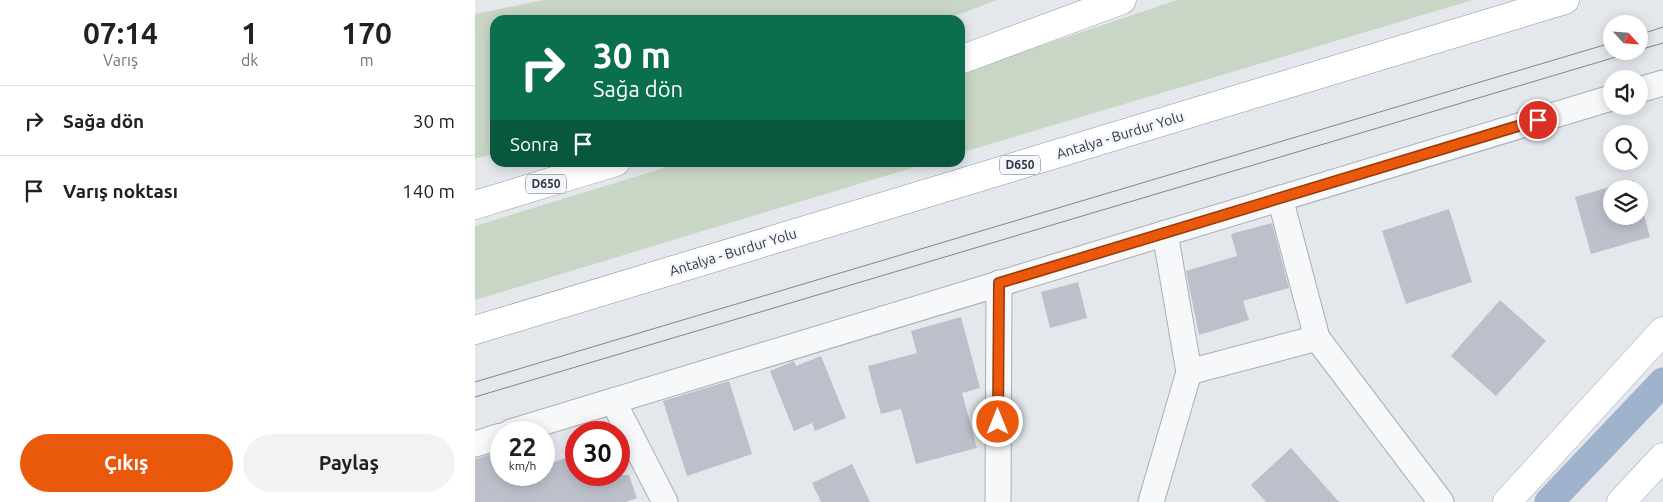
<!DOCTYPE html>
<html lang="tr">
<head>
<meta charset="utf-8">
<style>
  body { margin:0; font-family:Ubuntu,sans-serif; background:#f2f2f2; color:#202124; height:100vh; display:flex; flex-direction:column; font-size:19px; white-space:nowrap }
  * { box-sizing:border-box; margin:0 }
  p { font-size:16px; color:#757577 }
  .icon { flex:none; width:28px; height:28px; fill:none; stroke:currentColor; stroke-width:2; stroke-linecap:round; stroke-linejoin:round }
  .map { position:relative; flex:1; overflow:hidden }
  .details { display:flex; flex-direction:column; background:#fff; width:475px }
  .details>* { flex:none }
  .guide { position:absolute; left:15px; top:15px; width:475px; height:152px; border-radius:15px; box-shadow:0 2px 12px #0003; background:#0b6e4f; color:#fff; overflow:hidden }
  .needle { width:32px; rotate:116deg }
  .buttons { position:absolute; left:1128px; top:15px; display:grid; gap:10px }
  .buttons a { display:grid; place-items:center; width:45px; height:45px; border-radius:50%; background:#fff; box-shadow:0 2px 12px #0003; font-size:25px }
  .speed { position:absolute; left:15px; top:421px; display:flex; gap:10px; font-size:25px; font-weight:700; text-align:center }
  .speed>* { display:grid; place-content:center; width:65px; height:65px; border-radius:50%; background:#fff; box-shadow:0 2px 12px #0003; line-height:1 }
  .speed small { font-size:12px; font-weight:400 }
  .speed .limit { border:8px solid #d22; background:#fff; color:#111 }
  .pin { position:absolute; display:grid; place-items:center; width:42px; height:42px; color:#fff; margin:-21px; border:2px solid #fff; border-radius:50%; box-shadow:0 1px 5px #0007 }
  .me { position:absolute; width:55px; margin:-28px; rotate:0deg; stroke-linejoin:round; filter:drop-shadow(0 0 4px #0008) }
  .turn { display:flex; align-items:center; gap:18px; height:105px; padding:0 20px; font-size:22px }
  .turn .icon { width:65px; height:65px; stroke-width:2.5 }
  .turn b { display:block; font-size:35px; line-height:42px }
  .then { display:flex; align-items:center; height:48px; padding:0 20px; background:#0003; gap:10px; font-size:19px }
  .eta { display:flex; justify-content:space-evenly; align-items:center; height:85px; text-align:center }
  .eta b { font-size:30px; font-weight:700; line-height:35px }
  .button { display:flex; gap:10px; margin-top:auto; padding:10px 20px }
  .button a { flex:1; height:58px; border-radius:30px; background:#ea580c; color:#fff; font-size:20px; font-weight:700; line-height:58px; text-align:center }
  .button a+a { background:#f2f2f2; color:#202124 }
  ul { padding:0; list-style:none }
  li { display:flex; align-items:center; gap:15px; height:70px; padding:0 20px; border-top:1px solid #e0e0e0 }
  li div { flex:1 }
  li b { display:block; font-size:19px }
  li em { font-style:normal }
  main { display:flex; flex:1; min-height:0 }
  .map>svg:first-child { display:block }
  .green { fill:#c9d6c5 }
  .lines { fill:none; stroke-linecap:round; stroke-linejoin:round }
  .canal { stroke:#9fb4cc; stroke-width:29 }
  .building { fill:#bbc0ca }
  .street-casing { stroke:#a9aeb7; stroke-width:27 }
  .secondary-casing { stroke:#a9aeb7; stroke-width:29 }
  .highway-casing { stroke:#8b94a3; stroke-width:29 }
  .street { stroke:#f7f8fa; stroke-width:25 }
  .secondary { stroke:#fff; stroke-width:28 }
  .highway { stroke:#fff; stroke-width:28 }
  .tram { stroke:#7d8696; stroke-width:1 }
  .route-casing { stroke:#983908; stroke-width:12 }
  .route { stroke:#ea580c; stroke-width:9 }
  .labels { text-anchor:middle; stroke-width:5; stroke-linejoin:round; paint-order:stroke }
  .shield { fill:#f4f6f9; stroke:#676e7b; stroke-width:1 }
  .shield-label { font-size:12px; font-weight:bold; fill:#2b3445 }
  .street-label { font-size:14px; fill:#2b3445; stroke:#f4f6f9 }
</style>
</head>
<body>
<main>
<section class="details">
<div class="eta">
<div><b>07:14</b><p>Varış</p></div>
<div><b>1</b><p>dk</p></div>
<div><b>170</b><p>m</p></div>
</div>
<ul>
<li><svg class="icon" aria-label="right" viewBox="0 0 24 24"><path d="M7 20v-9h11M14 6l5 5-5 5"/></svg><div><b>Sağa dön</b></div><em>30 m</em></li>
<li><svg class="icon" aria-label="arrive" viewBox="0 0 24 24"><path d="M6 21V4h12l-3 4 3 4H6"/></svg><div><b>Varış noktası</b></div><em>140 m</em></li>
</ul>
<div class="button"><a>Çıkış</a><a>Paylaş</a></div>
</section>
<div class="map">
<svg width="1188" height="502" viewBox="0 0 1188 502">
  <rect width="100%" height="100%" fill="#e4e7ec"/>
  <g class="green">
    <polygon points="68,0 522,0 469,20 20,20 20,153 0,159 0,14"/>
    <polygon points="702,0 998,0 485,153 485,73"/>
    <polygon points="205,163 205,162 453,163 0,300 0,226"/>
  </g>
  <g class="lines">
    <polyline class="canal" points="1074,502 1188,382"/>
  </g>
  <g class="building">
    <polygon points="1159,180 1161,189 1136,189 1136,216 1164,216 1164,197 1175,237 1116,254 1100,197"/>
    <polygon points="974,209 997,282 931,304 907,231"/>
    <polygon points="797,223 814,288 768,301 774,320 724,335 711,271 762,256 756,234"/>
    <polygon points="603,282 612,318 575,328 566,292"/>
    <polygon points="1025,300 1071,341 1021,396 976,356"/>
    <polygon points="486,317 505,388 487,393 502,448 441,464 426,409 406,414 393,366 442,353 436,331"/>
    <polygon points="346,356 371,418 340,431 337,423 319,431 295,371 319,361 321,366"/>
    <polygon points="254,381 277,454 212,476 188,401"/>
    <polygon points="816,448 864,502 791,502 776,485"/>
    <polygon points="26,451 26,475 69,475 69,466 101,454 101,475 154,475 162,498 151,502 0,502 0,459"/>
    <polygon points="377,464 395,502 346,502 337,483"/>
  </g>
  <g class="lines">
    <defs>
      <g id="street">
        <polyline points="1164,90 1188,83"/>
        <polyline points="805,198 842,338 966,502"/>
        <polyline points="714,372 842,338"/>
        <polyline points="138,401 190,502"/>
        <polyline points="36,432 1136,98"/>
        <polyline points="0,444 26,436"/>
        <polyline points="523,502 524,283"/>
        <polyline points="676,502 714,372 690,233"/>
      </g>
      <g id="secondary">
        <polyline points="1032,502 1188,331"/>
        <polyline points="1146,502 1188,457"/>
      </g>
      <g id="highway">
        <polyline points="485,60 647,0"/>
        <polyline points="0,205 141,162"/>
        <polyline points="0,330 1090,0"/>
      </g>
    </defs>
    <use href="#street" class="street-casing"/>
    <use href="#secondary" class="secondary-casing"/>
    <use href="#highway" class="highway-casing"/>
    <use href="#street" class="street"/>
    <use href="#secondary" class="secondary"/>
    <use href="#highway" class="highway"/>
    <g class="tram">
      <polyline points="1164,35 1188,27"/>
      <polyline points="1164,50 1188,43"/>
      <polyline points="0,382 1136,43"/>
      <polyline points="0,397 1161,51"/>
    </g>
  </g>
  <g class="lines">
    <defs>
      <polyline id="route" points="523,422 524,283 1063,120"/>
    </defs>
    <use href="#route" class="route-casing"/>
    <use href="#route" class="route"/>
  </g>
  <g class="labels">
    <g class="shield">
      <rect x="525" y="155.5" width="40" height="19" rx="4"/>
      <rect x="51" y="174.5" width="40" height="19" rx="4"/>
    </g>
    <g class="shield-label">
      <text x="545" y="169">D650</text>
      <text x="71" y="188">D650</text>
    </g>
    <g class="street-label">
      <text transform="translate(645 135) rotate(-17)" y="5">Antalya - Burdur Yolu</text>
      <text transform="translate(258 252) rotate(-17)" y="5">Antalya - Burdur Yolu</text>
    </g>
  </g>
</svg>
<div class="buttons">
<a><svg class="needle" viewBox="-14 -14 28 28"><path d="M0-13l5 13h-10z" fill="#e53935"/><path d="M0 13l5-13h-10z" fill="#757577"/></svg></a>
<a><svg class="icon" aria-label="sound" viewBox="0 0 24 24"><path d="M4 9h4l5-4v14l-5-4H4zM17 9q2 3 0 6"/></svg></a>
<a><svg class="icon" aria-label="search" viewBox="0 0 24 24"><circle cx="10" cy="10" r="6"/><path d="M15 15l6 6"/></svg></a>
<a><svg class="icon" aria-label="layers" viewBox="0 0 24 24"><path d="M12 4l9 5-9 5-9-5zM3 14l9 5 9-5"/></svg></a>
</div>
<div class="speed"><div>22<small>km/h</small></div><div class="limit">30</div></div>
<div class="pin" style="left:1063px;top:120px;background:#d93025"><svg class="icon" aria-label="arrive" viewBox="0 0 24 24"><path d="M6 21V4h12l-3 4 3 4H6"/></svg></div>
<svg class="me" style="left:523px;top:422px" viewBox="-20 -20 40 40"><circle r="17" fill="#ea580c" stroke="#fff" stroke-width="3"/><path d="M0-11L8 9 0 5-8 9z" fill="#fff"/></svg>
<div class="guide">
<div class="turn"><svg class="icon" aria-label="right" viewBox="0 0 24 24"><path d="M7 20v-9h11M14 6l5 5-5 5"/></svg><div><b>30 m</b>Sağa dön</div></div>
<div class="then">Sonra<svg class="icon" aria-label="arrive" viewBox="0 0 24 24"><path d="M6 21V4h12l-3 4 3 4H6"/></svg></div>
</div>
</div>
</main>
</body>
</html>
